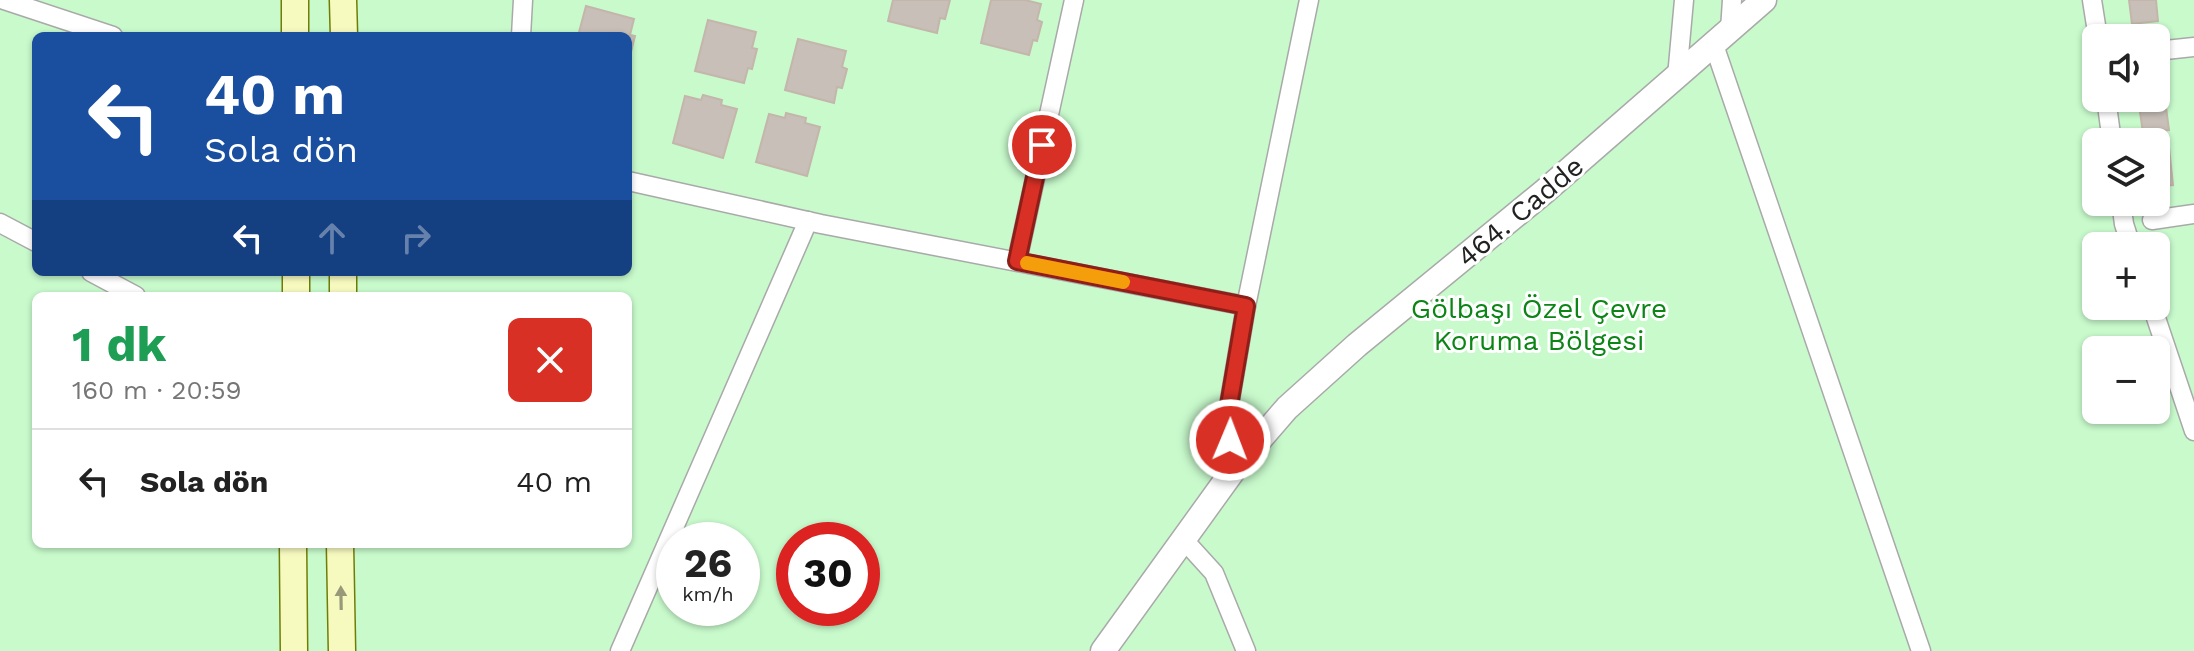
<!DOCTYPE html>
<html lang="tr">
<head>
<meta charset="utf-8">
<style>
  body { margin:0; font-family:"Work Sans",sans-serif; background:#f6f6f6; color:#222; height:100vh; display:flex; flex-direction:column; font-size:30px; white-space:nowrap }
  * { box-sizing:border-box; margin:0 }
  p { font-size:26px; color:#767676 }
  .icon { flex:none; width:44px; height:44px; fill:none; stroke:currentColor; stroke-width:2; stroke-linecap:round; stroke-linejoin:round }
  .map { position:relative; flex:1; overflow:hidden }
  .panel { position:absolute; left:32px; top:292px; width:600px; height:256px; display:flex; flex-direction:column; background:#fff; border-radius:12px; box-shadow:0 2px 6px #0004 }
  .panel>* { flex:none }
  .hud { position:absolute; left:32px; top:32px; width:600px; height:244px; border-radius:12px; box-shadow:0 2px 6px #0004; background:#1a4fa0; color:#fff; overflow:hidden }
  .controls { position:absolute; left:2082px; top:24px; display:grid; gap:16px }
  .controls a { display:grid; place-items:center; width:88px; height:88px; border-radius:12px; background:#fff; box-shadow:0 2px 6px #0004; font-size:40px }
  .speed { position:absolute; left:656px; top:522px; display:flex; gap:16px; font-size:40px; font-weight:700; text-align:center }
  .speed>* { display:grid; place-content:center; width:104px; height:104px; border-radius:50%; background:#fff; box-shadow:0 2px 6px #0004; line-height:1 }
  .speed small { font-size:20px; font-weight:400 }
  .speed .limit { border:12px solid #d22; background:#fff; color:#111 }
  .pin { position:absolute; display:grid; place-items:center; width:68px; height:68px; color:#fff; margin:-34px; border:4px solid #fff; border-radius:50%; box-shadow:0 2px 8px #0007 }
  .me { position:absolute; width:88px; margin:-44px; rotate:1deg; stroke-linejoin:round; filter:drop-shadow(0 0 6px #0008) }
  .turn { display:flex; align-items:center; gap:28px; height:168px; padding:0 40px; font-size:36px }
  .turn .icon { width:104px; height:104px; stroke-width:2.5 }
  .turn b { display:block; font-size:56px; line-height:68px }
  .lanes { display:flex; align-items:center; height:76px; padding:0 40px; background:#0003; justify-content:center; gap:40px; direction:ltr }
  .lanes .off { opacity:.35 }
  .round { display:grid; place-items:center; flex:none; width:84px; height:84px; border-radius:12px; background:#f6f6f6 }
  .head { display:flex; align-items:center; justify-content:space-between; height:136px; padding:0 40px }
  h1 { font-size:48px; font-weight:700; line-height:60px; color:#1e9e55 }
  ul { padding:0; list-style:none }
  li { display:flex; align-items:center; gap:24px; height:104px; padding:0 40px; border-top:2px solid #e0e0e0 }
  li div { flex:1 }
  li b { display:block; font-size:30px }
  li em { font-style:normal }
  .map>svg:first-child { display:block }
  .park { fill:#c8facc; fill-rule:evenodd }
  .building { fill:#c7bfb8; stroke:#c4b6ab; stroke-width:2 }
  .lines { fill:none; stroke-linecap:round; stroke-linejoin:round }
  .minor-casing { stroke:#a9a9a9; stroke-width:21 }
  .tertiary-casing { stroke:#a9a9a9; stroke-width:27 }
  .secondary-casing { stroke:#707d05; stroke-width:29 }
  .minor { stroke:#fff; stroke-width:18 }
  .tertiary { stroke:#fff; stroke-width:24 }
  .secondary { stroke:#f7fabf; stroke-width:26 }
  .oneway { fill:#979978 }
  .route-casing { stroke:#8d1f18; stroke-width:20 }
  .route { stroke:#d93025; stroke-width:14 }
  .slow { stroke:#f59e0b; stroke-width:14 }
  .labels { text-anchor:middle; stroke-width:6; stroke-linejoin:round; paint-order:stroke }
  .street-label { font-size:28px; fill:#222; stroke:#fff }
  .park-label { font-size:28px; fill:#0c8416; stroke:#fff }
</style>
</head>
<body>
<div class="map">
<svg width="2194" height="651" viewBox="0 0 2194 651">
  <rect width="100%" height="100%" fill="#f2efe9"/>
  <path class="park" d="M0 0H2194V651H0ZM36 36H628V272H36ZM2096 38H2156V98H2096ZM2096 142H2156V202H2096ZM2096 246H2156V306H2096ZM36 296H628V544H36ZM2096 350H2156V410H2096ZM674 540H742V608H674ZM794 540H862V608H794Z"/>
  <g class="building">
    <polygon points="893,0 950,0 945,19 940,18 937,33 888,21"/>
    <polygon points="991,0 1025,0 1041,4 1037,20 1042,22 1037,41 1033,40 1029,55 981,43"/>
    <polygon points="2129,0 2156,0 2158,21 2132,24"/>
    <polygon points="586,6 634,19 630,35 635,36 630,56 628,55 628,36 578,36"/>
    <polygon points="708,20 756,32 752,48 757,49 752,69 748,68 744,83 695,71"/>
    <polygon points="798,39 846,51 842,67 847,69 842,88 837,87 834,103 785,90"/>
    <polygon points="2164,92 2169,130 2143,133 2138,98 2156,98 2156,93"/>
    <polygon points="703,95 722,100 721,105 737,109 723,158 673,143 685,96 701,100"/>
    <polygon points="786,113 806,118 805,123 820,127 807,176 756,162 769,114 785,118"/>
    <polygon points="2169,147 2173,185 2156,187 2156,148"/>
  </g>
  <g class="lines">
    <defs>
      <g id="minor">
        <polyline points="4,0 113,36"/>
        <polyline points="2092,0 2098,38"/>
        <polyline points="1730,30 1732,0"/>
        <polyline points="521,36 523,0"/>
        <polyline points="1714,45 1921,651"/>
        <polyline points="2156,51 2194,47"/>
        <polyline points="1677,77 1684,0"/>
        <polyline points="2106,98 2112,142"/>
        <polyline points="628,181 821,224 1246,306"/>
        <polyline points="2121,202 2124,224 2131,246"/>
        <polyline points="2152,220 2194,214"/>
        <polyline points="0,223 36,242"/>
        <polyline points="1017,261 1074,0"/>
        <polyline points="91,272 136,296"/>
        <polyline points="2152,306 2194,431"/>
        <polyline points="1235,468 1226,423 1246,306 1309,0"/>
        <polyline points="1184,540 1214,573 1246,651"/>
        <polyline points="620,651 808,221"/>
      </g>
      <polyline id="tertiary" points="1103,651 1235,468 1287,408 1357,345 1545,191 1764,0"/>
      <g id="secondary">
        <polyline points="295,0 295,36"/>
        <polyline points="343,0 344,36"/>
        <polyline points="296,296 296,272"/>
        <polyline points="343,296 343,272"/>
        <polyline points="293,544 294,651"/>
        <polyline points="340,544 342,651"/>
      </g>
    </defs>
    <use href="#minor" class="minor-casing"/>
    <use href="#tertiary" class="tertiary-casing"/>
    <use href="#secondary" class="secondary-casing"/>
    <use href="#minor" class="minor"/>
    <use href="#tertiary" class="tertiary"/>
    <use href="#secondary" class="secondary"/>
  </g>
  <defs><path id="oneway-solid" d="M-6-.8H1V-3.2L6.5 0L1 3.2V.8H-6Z" transform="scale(2)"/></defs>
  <use class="oneway" href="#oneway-solid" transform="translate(341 598) rotate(-91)"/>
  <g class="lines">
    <defs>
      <polyline id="route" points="1042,145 1017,261 1246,306 1226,423 1230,440"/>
    </defs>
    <use href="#route" class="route-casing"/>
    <use href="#route" class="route"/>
    <polyline class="slow" points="1027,263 1123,282"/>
  </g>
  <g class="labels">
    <g class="street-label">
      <text transform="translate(1520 211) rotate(-40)" y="10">464. Cadde</text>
    </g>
    <g class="park-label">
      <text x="1539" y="318">Gölbaşı Özel Çevre<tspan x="1539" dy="32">Koruma Bölgesi</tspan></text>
    </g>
  </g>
</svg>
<div class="controls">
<a><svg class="icon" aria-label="sound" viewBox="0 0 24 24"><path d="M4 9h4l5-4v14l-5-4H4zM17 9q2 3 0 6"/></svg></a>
<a><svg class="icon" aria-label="layers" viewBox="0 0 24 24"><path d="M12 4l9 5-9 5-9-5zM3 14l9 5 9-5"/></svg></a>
<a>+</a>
<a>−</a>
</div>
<div class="speed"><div>26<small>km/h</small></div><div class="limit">30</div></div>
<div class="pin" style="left:1042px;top:145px;background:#d93025"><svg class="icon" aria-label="arrive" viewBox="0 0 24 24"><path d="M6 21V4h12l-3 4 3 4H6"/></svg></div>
<svg class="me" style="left:1230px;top:440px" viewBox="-20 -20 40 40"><circle r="17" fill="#d93025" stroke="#fff" stroke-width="3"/><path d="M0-11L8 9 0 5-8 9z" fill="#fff"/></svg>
<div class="hud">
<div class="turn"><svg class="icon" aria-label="left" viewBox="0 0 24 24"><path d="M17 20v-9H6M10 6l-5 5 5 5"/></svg><div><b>40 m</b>Sola dön</div></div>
<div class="lanes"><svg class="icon" aria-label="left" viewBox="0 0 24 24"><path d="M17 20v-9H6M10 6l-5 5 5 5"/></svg><svg class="icon off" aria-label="ahead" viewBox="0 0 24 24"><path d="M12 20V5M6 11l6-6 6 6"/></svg><svg class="icon off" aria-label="right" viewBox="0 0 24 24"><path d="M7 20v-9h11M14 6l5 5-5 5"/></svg></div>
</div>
<section class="panel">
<div class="head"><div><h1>1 dk</h1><p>160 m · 20:59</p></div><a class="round" style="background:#d93025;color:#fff"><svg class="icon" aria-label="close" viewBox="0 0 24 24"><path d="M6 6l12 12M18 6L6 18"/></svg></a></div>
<ul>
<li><svg class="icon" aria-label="left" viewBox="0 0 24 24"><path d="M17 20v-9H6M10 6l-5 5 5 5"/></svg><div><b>Sola dön</b></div><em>40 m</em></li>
</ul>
</section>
</div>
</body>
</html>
